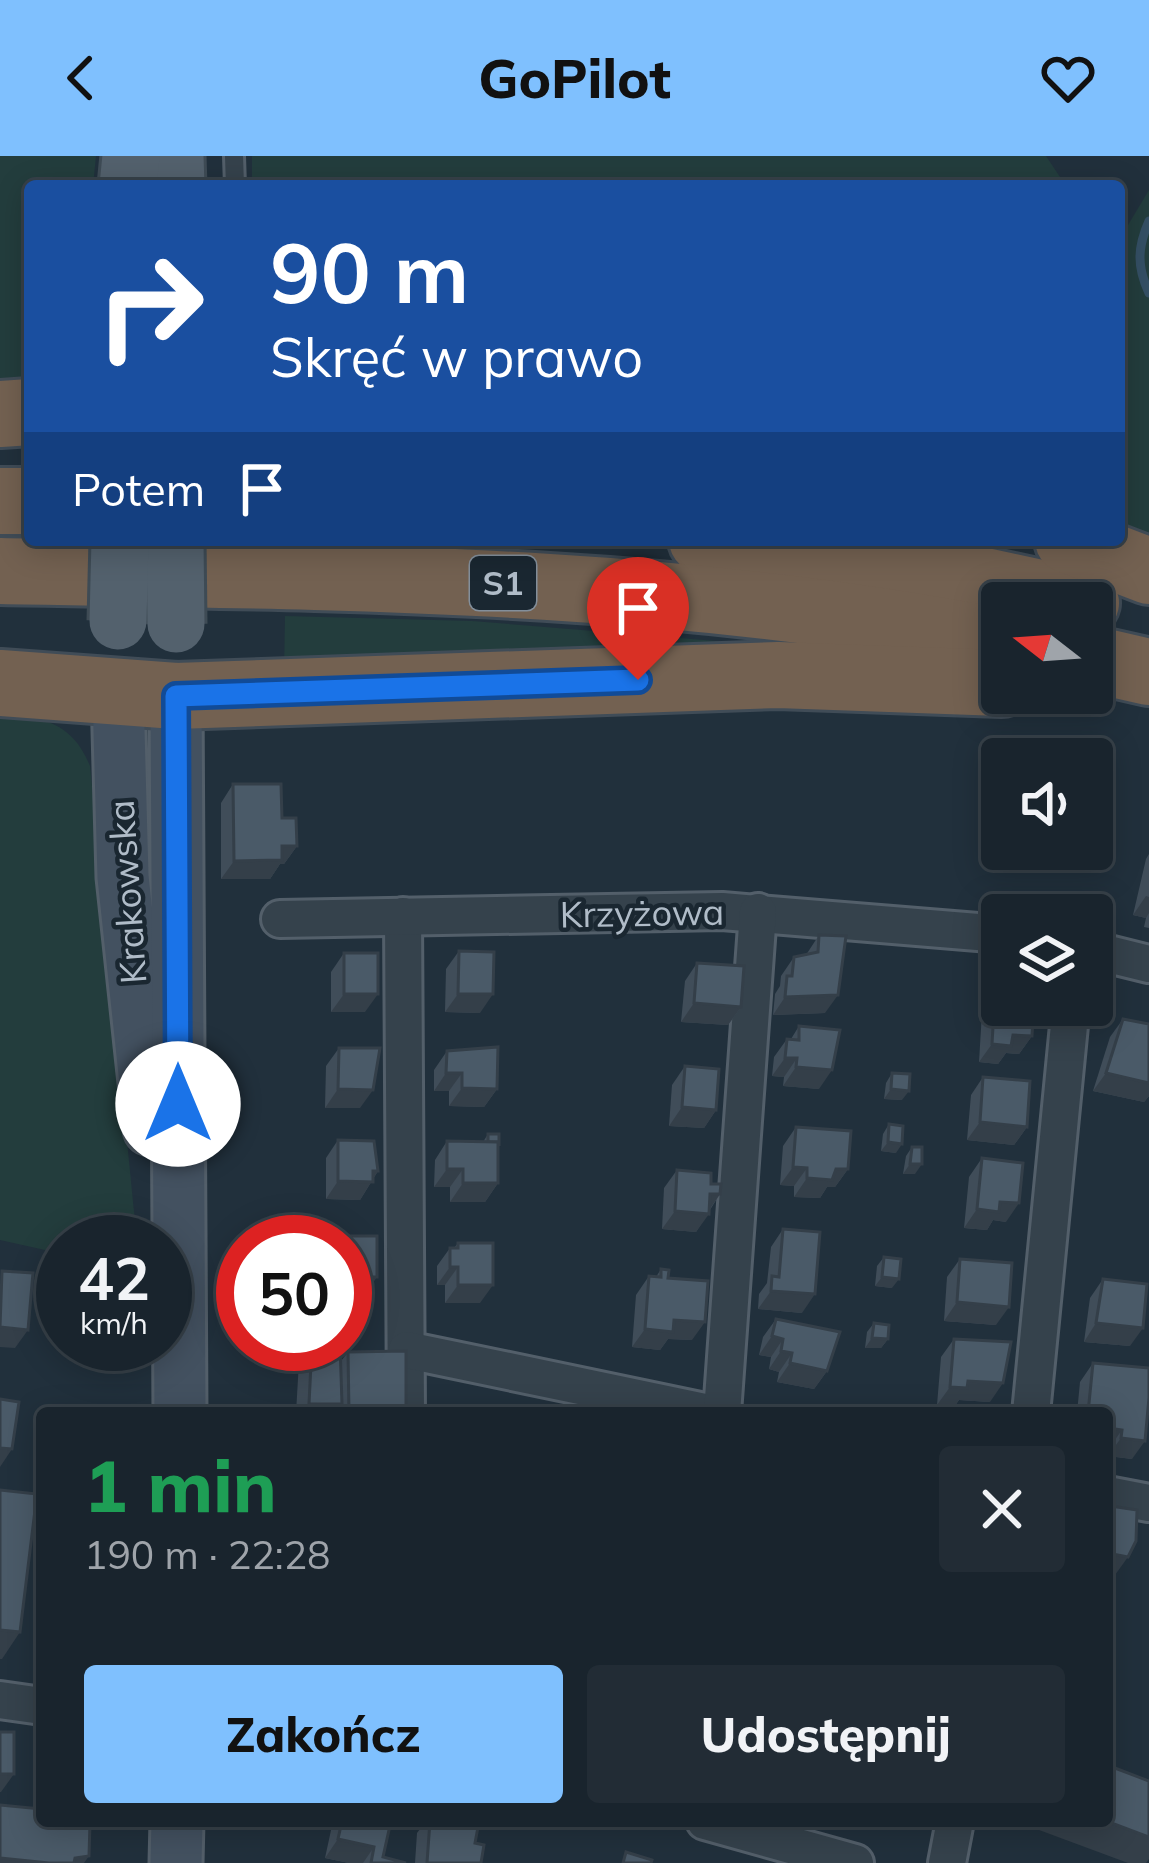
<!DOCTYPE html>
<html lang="pl">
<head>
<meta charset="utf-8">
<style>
  body { margin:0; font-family:Mulish,sans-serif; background:#222c35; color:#f1f3f6; height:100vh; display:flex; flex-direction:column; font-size:45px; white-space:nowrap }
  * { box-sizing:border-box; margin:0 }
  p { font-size:39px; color:#9fa4aa }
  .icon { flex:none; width:66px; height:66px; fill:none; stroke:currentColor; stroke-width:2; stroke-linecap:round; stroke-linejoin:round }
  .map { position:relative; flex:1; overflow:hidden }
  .panel { position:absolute; left:36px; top:1251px; width:1077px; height:420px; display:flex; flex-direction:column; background:#19242d; border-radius:12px; box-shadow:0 6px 30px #0003,0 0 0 3px #374149 }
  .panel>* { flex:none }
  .top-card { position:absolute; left:24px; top:24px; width:1101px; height:366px; border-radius:12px; box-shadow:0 6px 30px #0003,0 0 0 3px #374149; background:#1a4fa0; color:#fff; overflow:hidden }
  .needle { width:78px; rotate:287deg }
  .tools { position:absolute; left:981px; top:426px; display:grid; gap:24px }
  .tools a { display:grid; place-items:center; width:132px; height:132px; border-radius:12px; background:#19242d; box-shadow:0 6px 30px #0003,0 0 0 3px #374149; font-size:60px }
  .speed { position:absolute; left:36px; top:1059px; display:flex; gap:24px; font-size:60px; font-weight:700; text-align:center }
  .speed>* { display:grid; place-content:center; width:156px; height:156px; border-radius:50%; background:#19242d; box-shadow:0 6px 30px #0003,0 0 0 3px #374149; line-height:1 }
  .speed small { font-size:30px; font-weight:400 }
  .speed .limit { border:18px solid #d22; background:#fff; color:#111 }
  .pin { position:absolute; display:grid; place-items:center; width:102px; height:102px; color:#fff; margin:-123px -51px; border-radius:50% 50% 50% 0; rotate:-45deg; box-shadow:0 0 12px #0007 }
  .pin .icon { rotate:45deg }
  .me { position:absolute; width:132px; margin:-66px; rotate:0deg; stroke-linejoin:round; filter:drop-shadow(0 0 9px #0008) }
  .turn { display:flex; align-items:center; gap:42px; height:252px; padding:0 48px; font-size:54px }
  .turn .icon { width:156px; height:156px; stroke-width:2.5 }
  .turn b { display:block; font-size:84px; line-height:102px }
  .then { display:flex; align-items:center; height:114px; padding:0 48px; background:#0003; gap:24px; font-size:45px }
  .round { display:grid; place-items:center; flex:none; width:126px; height:126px; border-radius:12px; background:#222c35 }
  .head { display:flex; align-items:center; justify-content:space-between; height:204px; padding:0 48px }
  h1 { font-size:72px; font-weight:800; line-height:90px; color:#1e9e55 }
  .button { display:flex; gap:24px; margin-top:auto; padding:24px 48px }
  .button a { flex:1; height:138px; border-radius:12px; background:#7fc0fe; color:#111; font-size:48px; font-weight:800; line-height:138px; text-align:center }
  .button a+a { background:#222c35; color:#f1f3f6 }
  header { display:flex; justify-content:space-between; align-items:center; height:156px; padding:0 48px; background:#7fc0fe; color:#111; font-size:54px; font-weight:800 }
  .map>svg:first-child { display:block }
  .green { fill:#233d3d }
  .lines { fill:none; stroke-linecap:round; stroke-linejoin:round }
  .stream { stroke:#344f64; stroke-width:9 }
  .service-casing { stroke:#535f6a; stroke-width:24 }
  .minor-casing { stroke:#535f6a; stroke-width:42 }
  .secondary-casing { stroke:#535f6a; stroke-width:57 }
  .primary-casing { stroke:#3e4b55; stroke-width:63 }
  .motorway-casing { stroke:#404c57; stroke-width:72 }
  .service { stroke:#35424c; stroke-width:18 }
  .minor { stroke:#35424c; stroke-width:36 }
  .secondary { stroke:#435160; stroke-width:51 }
  .primary { stroke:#53616d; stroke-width:57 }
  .motorway { stroke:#736151; stroke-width:66 }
  .primary-bridge-casing { stroke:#3e4b55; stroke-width:63; stroke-linecap:butt }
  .primary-bridge { stroke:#53616d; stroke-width:57 }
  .wall { fill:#404d59 }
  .shaded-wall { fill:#343f49 }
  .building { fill:#4a5a68; stroke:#343f49; stroke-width:3 }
  .route-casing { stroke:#114b97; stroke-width:30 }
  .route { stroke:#1a73e8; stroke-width:21 }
  .labels { text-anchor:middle; stroke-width:9; stroke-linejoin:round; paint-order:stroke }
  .shield { fill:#1a2731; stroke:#838f9b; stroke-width:3 }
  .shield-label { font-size:33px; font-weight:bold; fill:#b0bcc8 }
  .street-label { font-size:36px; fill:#b0bcc8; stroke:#1a2731 }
</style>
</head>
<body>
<header><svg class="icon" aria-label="back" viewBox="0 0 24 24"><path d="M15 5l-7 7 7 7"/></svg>GoPilot<svg class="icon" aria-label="heart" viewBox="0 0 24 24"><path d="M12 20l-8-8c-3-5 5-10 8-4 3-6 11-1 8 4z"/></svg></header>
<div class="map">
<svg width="1149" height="1707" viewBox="0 0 1149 1707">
  <rect width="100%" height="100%" fill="#21303c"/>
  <g class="green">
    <polygon points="0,0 96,0 93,30 30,30 30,230 0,232"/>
    <polygon points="252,0 1046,0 1066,30 252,30"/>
    <polygon points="1149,34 1149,383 1119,371 1119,63 1128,69"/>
    <polygon points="285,460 472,465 753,488 284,519"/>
    <path d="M0 556C43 561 73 567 90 610L137 1086H63V1098L0 1084Z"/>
  </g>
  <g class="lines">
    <path class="stream" d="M1149 65C1137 92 1137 111 1149 137"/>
    <defs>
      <polyline id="service" points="234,0 235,30"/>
      <g id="minor">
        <polyline points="403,760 406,1257"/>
        <polyline points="280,763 722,755 1002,778"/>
        <polyline points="1092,794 1149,808"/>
        <polyline points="407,1194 710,1257"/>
        <polyline points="722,1257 758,756"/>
        <polyline points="1031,1257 1071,849"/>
        <polyline points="1107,1339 1149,1347"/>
        <polyline points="0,1544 42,1550"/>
        <polyline points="705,1665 855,1707"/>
        <polyline points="947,1707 955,1665"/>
      </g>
      <g id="secondary">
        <polyline points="118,538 123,721 150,973"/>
        <polyline points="176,540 180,1257"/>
        <polyline points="176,1707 177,1665"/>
      </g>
      <g id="primary">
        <polyline points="175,0 176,30"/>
        <polyline points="128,30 131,0"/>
      </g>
      <g id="motorway">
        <polyline points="0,258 30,256"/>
        <polyline points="0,345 30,345"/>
        <polyline points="702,384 966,421 1086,447"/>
        <polyline points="1068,384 1149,415"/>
        <path d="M0 415C336 421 671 421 1002 486"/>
        <polyline points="1092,503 1149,516"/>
        <polyline points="0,527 176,540 778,519 1002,527"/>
      </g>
    </defs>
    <use href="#service" class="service-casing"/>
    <use href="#minor" class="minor-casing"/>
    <use href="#secondary" class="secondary-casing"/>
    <use href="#primary" class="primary-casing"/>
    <use href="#motorway" class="motorway-casing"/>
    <use href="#service" class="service"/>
    <use href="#minor" class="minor"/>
    <use href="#secondary" class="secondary"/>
    <use href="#primary" class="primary"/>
    <use href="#motorway" class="motorway"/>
    <defs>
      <g id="primary-bridge">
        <polyline points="175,384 176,468"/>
        <polyline points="118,465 120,384"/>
      </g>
    </defs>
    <use href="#primary-bridge" class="primary-bridge-casing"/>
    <use href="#primary-bridge" class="primary-bridge"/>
  </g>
  <g class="wall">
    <polygon points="233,628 282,662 297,690 284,708 280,708 270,723 221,723 221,647"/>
    <polygon points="1149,698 1149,772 1144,771 1146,762 1133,759 1146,703"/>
    <polygon points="819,779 825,857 773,859 775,838 780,830 781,820 794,801 806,799"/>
    <polygon points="459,795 480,857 445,856 446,813"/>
    <polygon points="344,797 365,856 331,856 331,816"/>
    <polygon points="697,807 741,851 728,869 681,866 685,825"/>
    <polygon points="995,837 1032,880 1019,898 1006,897 998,908 979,906 982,856"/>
    <polygon points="1123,863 1149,868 1149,940 1144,946 1093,935 1110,881"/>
    <polygon points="799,870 819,933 783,930 784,921 772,920 774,901 787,883 791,883"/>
    <polygon points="339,892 360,952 325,952 326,910"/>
    <polygon points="447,895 497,933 484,951 449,950 449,935 434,935 434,914"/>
    <polygon points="685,910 716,954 704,972 669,970 672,929"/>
    <polygon points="892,917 902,944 884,943 886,927"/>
    <polygon points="983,921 1027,971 1014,989 967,984 971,939"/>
    <polygon points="889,968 896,997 881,995 883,978"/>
    <polygon points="796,971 848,1013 835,1031 827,1031 820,1042 794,1041 794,1030 780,1029 783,990"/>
    <polygon points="488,978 498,1027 485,1046 450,1046 450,1031 434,1031 435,1004 447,985 483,986"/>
    <polygon points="338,984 378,1015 360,1044 326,1043 326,1002"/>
    <polygon points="912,991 915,1018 903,1018 906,1000"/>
    <polygon points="982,1002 1006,1066 993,1064 987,1074 964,1072 969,1021"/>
    <polygon points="677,1014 720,1038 696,1076 662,1073 664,1032"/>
    <polygon points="783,1073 802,1157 758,1153 759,1138 767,1127 771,1091"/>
    <polygon points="458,1087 480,1147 445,1147 445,1129 437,1129 437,1110 450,1092 454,1092"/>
    <polygon points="884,1101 892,1132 875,1130 877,1110"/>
    <polygon points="960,1103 996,1169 944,1165 947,1121"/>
    <polygon points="661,1113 668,1122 692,1184 668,1183 660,1194 632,1191 636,1139 649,1120 656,1121"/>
    <polygon points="1103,1123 1130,1190 1084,1186 1090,1142"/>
    <polygon points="776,1163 827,1215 814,1233 777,1226 779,1216 769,1213 771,1201 759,1199 763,1181"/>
    <polygon points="874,1167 888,1183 881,1192 865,1192 867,1176"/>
    <polygon points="954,1183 990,1246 959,1244 954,1251 937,1249 941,1201"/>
    <polygon points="300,1188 340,1188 341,1205 348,1196 406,1257 296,1257"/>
    <polygon points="1093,1207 1149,1212 1132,1303 1108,1300 1107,1257 1077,1257 1080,1226"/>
    <polygon points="333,1665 391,1665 383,1701 406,1707 349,1707 325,1702"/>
    <polygon points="426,1665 473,1665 475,1687 481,1707 415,1707 417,1677"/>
  </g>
  <g class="shaded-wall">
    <polygon points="282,690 297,690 284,708 280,708 270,723 221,723 234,705"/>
    <polygon points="1146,740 1149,741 1149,757 1146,762 1133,759"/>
    <polygon points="344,838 378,838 365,856 331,856"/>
    <polygon points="458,838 493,838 480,857 445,856"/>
    <polygon points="838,839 825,857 773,859 785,841"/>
    <polygon points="694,847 741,851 728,869 681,866"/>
    <polygon points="1013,879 1032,880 1019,898 1006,897 998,908 979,906 992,888"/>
    <polygon points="785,902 797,902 784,921 772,920"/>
    <polygon points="796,911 832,914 819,933 783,930"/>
    <polygon points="446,917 462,917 449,935 434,935"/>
    <polygon points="1106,917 1149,927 1149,940 1144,946 1093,935"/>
    <polygon points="462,932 497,933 484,951 449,950"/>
    <polygon points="338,933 373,934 360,952 325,952"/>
    <polygon points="891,933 909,935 902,944 884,943"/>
    <polygon points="682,951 716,954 704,972 669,970"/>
    <polygon points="980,966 1027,971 1014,989 967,984"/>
    <polygon points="888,986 902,988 896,997 881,995"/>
    <polygon points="910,1008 922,1008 915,1018 903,1018"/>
    <polygon points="793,1011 807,1012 794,1030 780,1029"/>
    <polygon points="447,1013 463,1013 450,1031 434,1031"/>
    <polygon points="836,1013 848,1013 835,1031 827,1031 820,1042 794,1041 807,1022"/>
    <polygon points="373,1015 378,1015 360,1044 326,1043 338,1025"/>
    <polygon points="463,1027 498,1027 485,1046 450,1046"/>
    <polygon points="710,1038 720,1038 707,1057"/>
    <polygon points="1000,1046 1019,1047 1006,1066 993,1064 987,1074 964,1072 977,1053"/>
    <polygon points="675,1055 709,1058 696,1076 662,1073"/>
    <polygon points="450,1111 458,1111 445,1129 437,1129"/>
    <polygon points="345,1121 377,1121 364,1140 345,1139"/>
    <polygon points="882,1121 899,1123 892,1132 875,1130"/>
    <polygon points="458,1129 493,1129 480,1147 445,1147"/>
    <polygon points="771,1135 815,1138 802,1157 758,1153"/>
    <polygon points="957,1146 1009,1151 996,1169 944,1165"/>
    <polygon points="674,1164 705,1166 692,1184 668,1183 660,1194 632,1191 645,1173"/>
    <polygon points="1096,1167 1143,1172 1130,1190 1084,1186"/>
    <polygon points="0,1171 28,1174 15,1192 0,1191"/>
    <polygon points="772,1180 783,1183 771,1201 759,1199"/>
    <polygon points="872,1182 888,1183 881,1192 865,1192"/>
    <polygon points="781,1195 792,1197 779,1216 769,1213"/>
    <polygon points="790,1207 827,1215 814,1233 777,1226"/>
    <polygon points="968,1225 1003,1227 990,1246 959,1244 954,1251 937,1249 950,1231"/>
    <polygon points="309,1248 342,1248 336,1257 303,1257"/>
    <polygon points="1108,1272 1122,1274 1109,1292 1107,1292"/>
    <polygon points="1121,1282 1145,1285 1132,1303 1108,1300"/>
    <polygon points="0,1292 12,1293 0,1311"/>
    <polygon points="1107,1397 1128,1401 1115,1419 1107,1418"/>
    <polygon points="0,1474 20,1476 2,1503 0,1503"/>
    <polygon points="0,1618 14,1618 1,1636 0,1636"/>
    <polygon points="873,1665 906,1665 901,1673"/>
    <polygon points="1035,1665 1106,1665 1149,1681 1149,1703 1146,1707 1128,1707 1031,1671"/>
    <polygon points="338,1683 374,1691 363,1707 349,1707 325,1702"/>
    <polygon points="89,1700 84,1707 71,1707 75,1702"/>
    <polygon points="0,1702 49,1707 0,1707"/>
  </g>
  <g class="building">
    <polygon points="233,628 281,628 282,662 296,662 297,690 282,690 282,704 234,705"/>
    <polygon points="819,779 846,780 838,839 785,841 787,820 792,820 794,801 818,796"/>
    <polygon points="459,795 494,796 493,838 458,838"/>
    <rect x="344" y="797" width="34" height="41"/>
    <polygon points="697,807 744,810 741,851 694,847"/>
    <polygon points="995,837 1002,838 1002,849 1034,849 1032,880 1013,879 1011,890 992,888"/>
    <polygon points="1123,863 1149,868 1149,927 1106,917"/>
    <polygon points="799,870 840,874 832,914 796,911 797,902 785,902 787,883 799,884"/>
    <polygon points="498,891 497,933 462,932 462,917 446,917 447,895"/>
    <polygon points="339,892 380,892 373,934 338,933"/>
    <polygon points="685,910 719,913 716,954 682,951"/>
    <polygon points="892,917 910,918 909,935 891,933"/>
    <polygon points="983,921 1030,925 1027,971 980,966"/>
    <polygon points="889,968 903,970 902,988 888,986"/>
    <polygon points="796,971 851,975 848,1013 836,1013 832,1024 807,1022 807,1012 793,1011"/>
    <polygon points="488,978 499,978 499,990 498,986 488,986"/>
    <polygon points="338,984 374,985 378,1015 373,1015 373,1026 338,1025"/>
    <polygon points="447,985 498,986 498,1027 463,1027 463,1013 447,1013"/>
    <polygon points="912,991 922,991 922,1008 910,1008"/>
    <polygon points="982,1002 1023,1007 1019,1047 1000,1046 999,1056 977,1053"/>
    <polygon points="677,1014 711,1017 711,1028 721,1028 720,1038 710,1038 709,1058 675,1055"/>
    <polygon points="783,1073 820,1076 815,1138 771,1135 772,1120 779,1121"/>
    <polygon points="343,1080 377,1080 377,1121 345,1121"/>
    <polygon points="458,1087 493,1087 493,1129 458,1129 458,1111 450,1111 450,1092 458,1092"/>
    <polygon points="884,1101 901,1103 899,1123 882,1121"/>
    <polygon points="960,1103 1012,1107 1009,1151 957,1146"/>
    <polygon points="661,1113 669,1114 668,1122 708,1125 705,1166 674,1164 673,1176 645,1173 649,1120 661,1121"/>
    <polygon points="2,1115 33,1117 28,1174 0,1171"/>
    <polygon points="1103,1123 1147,1128 1143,1172 1096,1167"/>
    <polygon points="776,1163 840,1176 827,1215 790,1207 792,1197 781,1195 783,1183 772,1180"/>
    <polygon points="874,1167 889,1169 888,1183 872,1182"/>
    <polygon points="954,1183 1011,1186 1003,1227 968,1225 967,1232 950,1231"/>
    <polygon points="312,1188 340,1188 342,1248 309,1248"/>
    <polygon points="406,1195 406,1257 349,1257 348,1196"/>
    <polygon points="1093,1207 1149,1212 1149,1242 1145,1285 1121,1282 1122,1274 1108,1272 1107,1257 1088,1257"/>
    <polygon points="0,1243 19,1246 12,1293 0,1292"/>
    <polygon points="0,1334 37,1338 20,1476 0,1474"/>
    <polygon points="1107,1345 1111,1350 1137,1354 1136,1385 1128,1401 1107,1397"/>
    <rect x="0" y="1576" width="14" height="42"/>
    <polygon points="1107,1609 1149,1625 1149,1681 1106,1665"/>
    <polygon points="0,1649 42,1653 42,1665 78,1665 78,1667 90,1668 89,1700 75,1702 74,1707 49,1707 0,1702"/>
    <polygon points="342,1665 391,1665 383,1701 406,1707 371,1707 374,1691 338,1683"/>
    <polygon points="430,1665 479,1666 475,1687 484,1689 481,1707 427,1707"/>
    <polygon points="626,1696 652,1704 651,1707 623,1707"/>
  </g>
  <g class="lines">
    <defs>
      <polyline id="route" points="178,948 176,540 638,524"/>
    </defs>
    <use href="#route" class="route-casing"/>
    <use href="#route" class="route"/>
  </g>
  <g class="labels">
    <rect class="shield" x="470" y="400" width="66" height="54" rx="9"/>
    <g class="shield-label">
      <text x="503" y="439">S1</text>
    </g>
    <g class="street-label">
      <text transform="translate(127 736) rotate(-94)" y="13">Krakowska</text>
      <text transform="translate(642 757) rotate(-1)" y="13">Krzyżowa</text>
    </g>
  </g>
</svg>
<div class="tools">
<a><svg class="needle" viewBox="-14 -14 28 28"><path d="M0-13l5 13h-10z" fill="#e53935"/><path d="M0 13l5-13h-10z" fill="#9fa4aa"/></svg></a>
<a><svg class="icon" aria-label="sound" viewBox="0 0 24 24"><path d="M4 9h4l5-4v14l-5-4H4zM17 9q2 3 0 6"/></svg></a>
<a><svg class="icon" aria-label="layers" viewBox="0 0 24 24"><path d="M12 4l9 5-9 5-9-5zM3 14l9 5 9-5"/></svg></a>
</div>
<div class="speed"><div>42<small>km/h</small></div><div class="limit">50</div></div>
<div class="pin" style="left:638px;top:524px;background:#d93025"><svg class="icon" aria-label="arrive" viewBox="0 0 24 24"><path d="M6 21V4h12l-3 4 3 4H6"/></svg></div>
<svg class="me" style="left:178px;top:948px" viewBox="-20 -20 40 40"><circle r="19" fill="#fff"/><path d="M0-13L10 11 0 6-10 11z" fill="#1a73e8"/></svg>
<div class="top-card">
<div class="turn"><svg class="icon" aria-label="right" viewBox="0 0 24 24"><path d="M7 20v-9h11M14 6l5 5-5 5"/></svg><div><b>90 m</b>Skręć w prawo</div></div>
<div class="then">Potem<svg class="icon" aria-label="arrive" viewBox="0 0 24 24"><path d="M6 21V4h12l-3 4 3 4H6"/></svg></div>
</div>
<section class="panel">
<div class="head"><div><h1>1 min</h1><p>190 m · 22:28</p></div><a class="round"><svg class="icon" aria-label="close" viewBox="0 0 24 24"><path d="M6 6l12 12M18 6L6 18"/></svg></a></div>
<div class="button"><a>Zakończ</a><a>Udostępnij</a></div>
</section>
</div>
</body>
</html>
